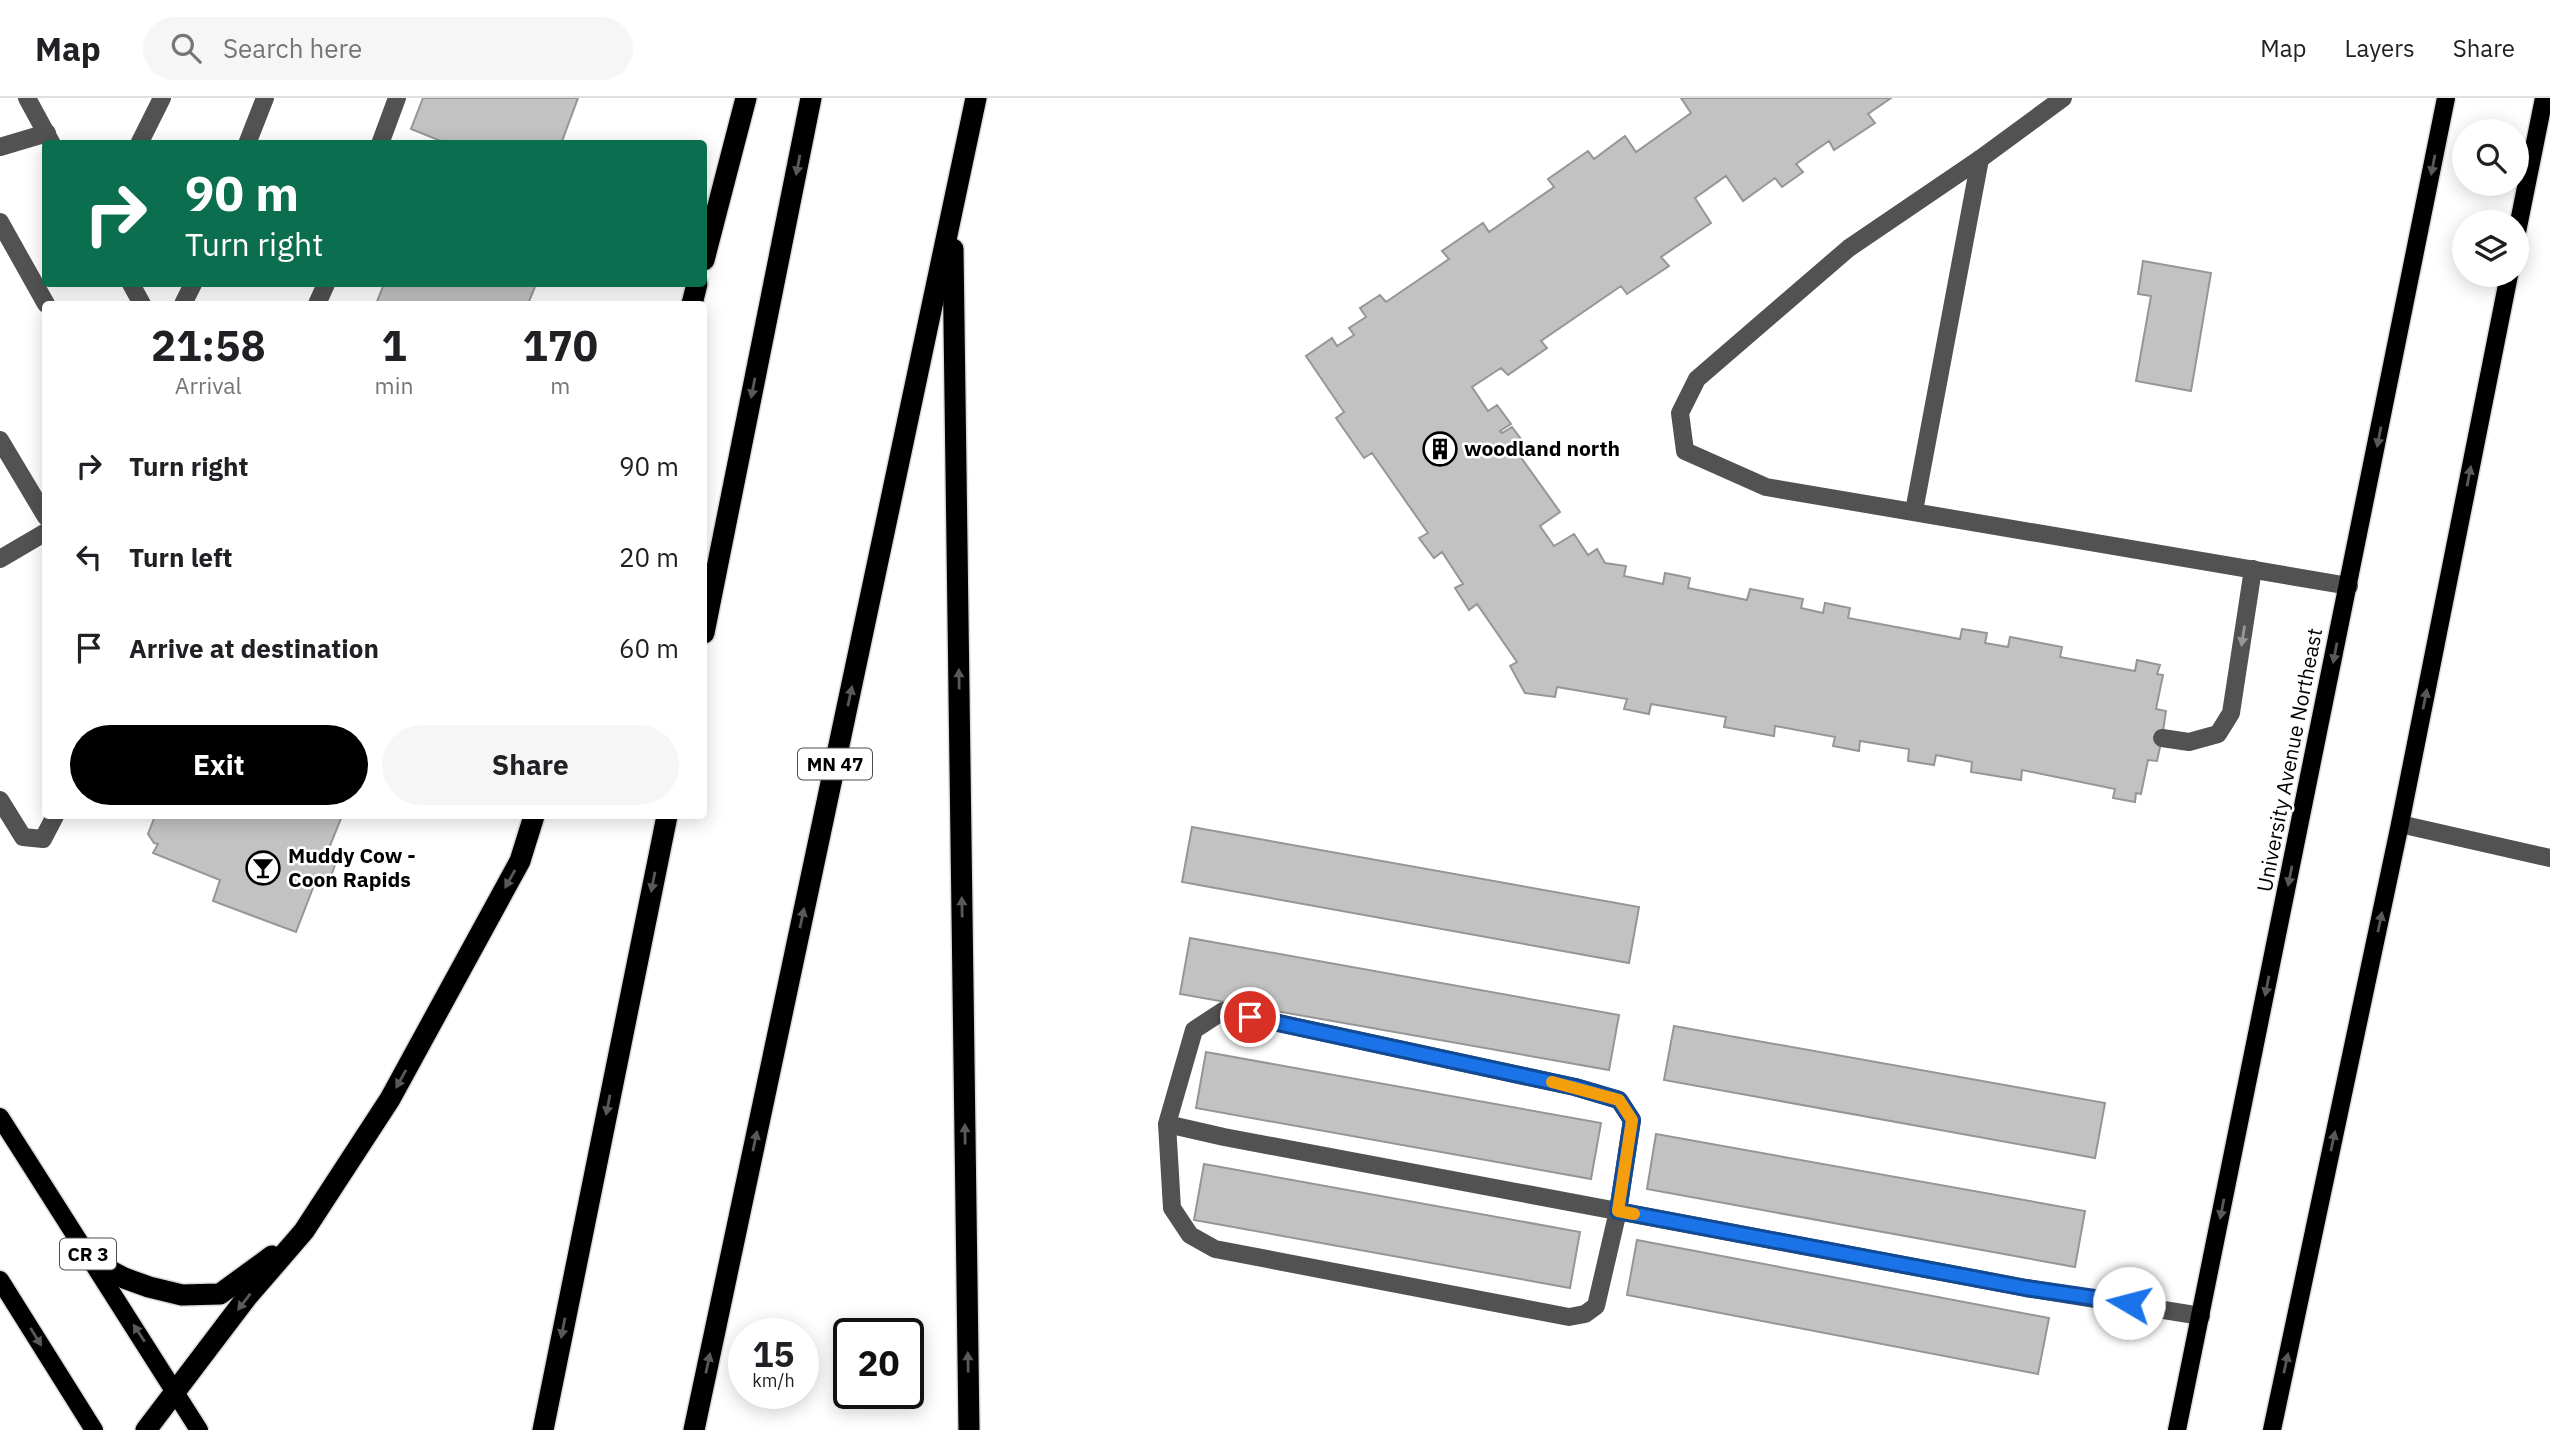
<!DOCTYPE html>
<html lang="en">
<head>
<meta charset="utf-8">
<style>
  body { margin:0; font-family:"IBM Plex Sans",sans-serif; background:#f6f6f6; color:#202124; height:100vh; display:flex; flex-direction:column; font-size:26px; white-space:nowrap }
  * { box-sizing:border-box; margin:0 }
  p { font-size:23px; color:#757577 }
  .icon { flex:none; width:38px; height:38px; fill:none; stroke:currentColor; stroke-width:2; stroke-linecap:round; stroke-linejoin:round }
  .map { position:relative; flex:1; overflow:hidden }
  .side { position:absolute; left:42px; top:203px; width:665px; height:518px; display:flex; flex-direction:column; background:#fff; border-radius:7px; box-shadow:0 4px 18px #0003 }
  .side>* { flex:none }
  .hud { position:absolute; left:42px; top:42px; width:665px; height:147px; border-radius:7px; box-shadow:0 4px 18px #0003; background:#0b6e4f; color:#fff; overflow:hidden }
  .tools { position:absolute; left:2452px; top:21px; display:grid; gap:14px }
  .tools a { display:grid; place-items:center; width:77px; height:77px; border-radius:50%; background:#fff; box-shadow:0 4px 18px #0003; font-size:35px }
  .speed { position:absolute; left:728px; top:1220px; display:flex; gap:14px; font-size:35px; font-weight:700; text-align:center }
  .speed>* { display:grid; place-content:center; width:91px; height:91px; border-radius:50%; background:#fff; box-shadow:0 4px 18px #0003; line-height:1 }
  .speed small { font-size:18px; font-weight:400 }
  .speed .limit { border:4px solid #111; border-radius:10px; background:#fff; color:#111 }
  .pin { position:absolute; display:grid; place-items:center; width:60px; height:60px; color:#fff; margin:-30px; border:4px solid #fff; border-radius:50%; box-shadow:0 2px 7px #0007 }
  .me { position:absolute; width:77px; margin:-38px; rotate:278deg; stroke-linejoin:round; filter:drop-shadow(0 0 5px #0008) }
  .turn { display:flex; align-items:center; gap:24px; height:147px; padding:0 28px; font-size:32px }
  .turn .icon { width:91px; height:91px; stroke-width:2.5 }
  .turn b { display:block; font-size:49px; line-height:60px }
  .eta { display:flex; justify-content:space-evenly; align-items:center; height:119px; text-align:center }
  .eta b { font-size:42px; font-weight:700; line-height:49px }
  .cta { display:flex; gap:14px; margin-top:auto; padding:14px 28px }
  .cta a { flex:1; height:80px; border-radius:42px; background:#000; color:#fff; font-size:28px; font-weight:700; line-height:80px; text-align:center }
  .cta a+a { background:#f6f6f6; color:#202124 }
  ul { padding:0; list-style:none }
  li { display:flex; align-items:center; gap:21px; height:91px; padding:0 28px }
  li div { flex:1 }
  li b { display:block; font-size:26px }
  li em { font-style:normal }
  header { display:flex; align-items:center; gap:42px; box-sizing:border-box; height:98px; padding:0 35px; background:#fff; border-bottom:2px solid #e0e0e0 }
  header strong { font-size:33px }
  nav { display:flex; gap:38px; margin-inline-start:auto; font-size:24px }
  .search { width:490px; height:63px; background:#f6f6f6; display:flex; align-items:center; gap:18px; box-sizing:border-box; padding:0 24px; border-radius:38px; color:#757577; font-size:26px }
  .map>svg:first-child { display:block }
  .building { fill:#c2c2c2; stroke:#969696; stroke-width:2 }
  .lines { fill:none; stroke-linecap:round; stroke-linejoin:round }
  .major-casing { stroke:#dbdbdb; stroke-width:21 }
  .highway-casing { stroke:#dbdbdb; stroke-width:24 }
  .minor { stroke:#525252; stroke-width:18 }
  .major { stroke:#000; stroke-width:18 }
  .highway { stroke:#000; stroke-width:21 }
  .oneway { fill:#595959 }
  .oneway2 { fill:#979797 }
  .route-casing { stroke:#114b97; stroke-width:18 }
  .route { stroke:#1a73e8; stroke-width:12 }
  .slow { stroke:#f59e0b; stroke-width:12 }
  .labels { text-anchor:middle; stroke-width:5; stroke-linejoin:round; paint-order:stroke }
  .shield { fill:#fff; stroke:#4c4c4c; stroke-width:2 }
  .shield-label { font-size:19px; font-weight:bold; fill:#000 }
  .poi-label { font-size:21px; font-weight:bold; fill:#000; stroke:#fff; text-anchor:start }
  .street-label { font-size:21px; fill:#000; stroke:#fff }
</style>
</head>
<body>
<header>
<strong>Map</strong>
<div class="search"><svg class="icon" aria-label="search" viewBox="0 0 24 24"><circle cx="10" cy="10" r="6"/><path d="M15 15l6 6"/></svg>Search here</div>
<nav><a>Map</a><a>Layers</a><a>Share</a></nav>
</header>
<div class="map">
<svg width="2550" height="1332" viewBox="0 0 2550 1332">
  <rect width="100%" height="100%" fill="#fff"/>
  <g class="building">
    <polygon points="423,0 578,0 561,46 448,46 411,31"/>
    <polygon points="1681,0 1891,0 1868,16 1875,25 1834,52 1829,43 1796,66 1803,74 1782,89 1775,80 1743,103 1726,78 1695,100 1711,125 1661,159 1669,168 1627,196 1621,188 1541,243 1547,250 1508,277 1501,270 1472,289 1488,313 1497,307 1511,326 1500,333 1502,335 1512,329 1527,349 1517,354 1560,414 1540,428 1554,448 1574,436 1588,457 1597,451 1605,465 1626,468 1624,478 1663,486 1665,475 1690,480 1688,490 1747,502 1750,491 1803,501 1801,510 1823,515 1825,505 1850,510 1848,520 1960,541 1962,531 1987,535 1985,545 2008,549 2010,539 2062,549 2060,559 2135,573 2137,562 2160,567 2157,576 2163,577 2156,611 2166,613 2162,640 2157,663 2148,662 2141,696 2136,695 2135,704 2113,700 2115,691 2022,672 2021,682 1971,674 1972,664 1936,657 1934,667 1908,663 1909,651 1860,643 1859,653 1833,648 1835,639 1775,628 1774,638 1724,629 1726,619 1651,606 1649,616 1624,611 1627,601 1557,589 1555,599 1525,595 1510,568 1517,564 1477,506 1469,512 1455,490 1463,486 1442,454 1434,460 1419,440 1428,435 1372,355 1364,360 1336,320 1344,314 1306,258 1332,240 1337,248 1354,237 1349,230 1366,219 1360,210 1380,197 1386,204 1449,161 1442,153 1483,125 1489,134 1554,89 1548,81 1588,53 1594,61 1625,38 1636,54 1691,15"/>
    <polygon points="2143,163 2211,175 2191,293 2136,283 2151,198 2138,196"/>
    <polygon points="384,186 536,186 528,206 376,206"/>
    <polygon points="155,718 342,718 325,760 336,764 330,781 318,777 296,834 213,803 220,782 153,755 158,746 154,745 148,736"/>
    <polygon points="1192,729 1639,809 1629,865 1182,784"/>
    <polygon points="1190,840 1619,917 1609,972 1180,896"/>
    <polygon points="1674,928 2105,1005 2095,1060 1664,982"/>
    <polygon points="1206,954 1601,1025 1591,1081 1196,1010"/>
    <polygon points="1656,1036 2085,1113 2075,1169 1647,1091"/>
    <polygon points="1204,1066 1580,1134 1570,1190 1194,1122"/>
    <polygon points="1637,1142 2049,1220 2038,1276 1627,1197"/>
  </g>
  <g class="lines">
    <defs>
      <g id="major">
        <polyline points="2516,139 2544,0"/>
        <polyline points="0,1019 199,1332"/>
        <polyline points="0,1182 94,1332"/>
        <polyline points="2177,1332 2446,0"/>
        <polyline points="2272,1332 2400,726 2509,177"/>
      </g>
      <g id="highway">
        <polyline points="953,151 969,1332"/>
        <polyline points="704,162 746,0"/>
        <polyline points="692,206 697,186"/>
        <polyline points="704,535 811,0"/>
        <polyline points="92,1163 124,1180 149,1189 182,1197 220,1196 272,1158"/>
        <polyline points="146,1332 247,1199 304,1133 390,1001 520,763 534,718"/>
        <polyline points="543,1332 667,718"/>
        <polyline points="694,1332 976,0"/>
      </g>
    </defs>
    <use href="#major" class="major-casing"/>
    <use href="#highway" class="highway-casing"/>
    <g class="minor">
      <polyline points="27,0 52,46"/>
      <polyline points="2063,0 1980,61 1849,150 1697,281 1680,315 1685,353 1766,389 2349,488"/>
      <polyline points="139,46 162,0"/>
      <polyline points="247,46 265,0"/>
      <polyline points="380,46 397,0"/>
      <polyline points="0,49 47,35"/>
      <polyline points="0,124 46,206"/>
      <polyline points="131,186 142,206"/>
      <polyline points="183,206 193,186"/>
      <polyline points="317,206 326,186"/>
      <polyline points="0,342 46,419"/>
      <polyline points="1914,413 1980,61"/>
      <polyline points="0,461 46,434"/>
      <polyline points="2162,640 2189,644 2218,636 2231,615 2253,471"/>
      <polyline points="0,702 23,739 43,741 55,718"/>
      <polyline points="2400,726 2550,760"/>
      <polyline points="1167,1026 1172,1110 1190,1137 1215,1151 1569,1219 1585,1216 1596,1208 1618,1113 1632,1022 1619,1002 1575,989 1223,913 1194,932 1167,1026 1224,1039 2026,1190 2201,1218"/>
    </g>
    <use href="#major" class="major"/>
    <use href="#highway" class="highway"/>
  </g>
  <defs><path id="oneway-solid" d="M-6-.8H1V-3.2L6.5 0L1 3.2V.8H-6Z" transform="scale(1.75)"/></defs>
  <g class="oneway">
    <use href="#oneway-solid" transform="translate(798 67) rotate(101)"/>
    <use href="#oneway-solid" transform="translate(2433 67) rotate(101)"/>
    <use href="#oneway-solid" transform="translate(753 290) rotate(101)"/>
    <use href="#oneway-solid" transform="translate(2379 339) rotate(101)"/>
    <use href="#oneway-solid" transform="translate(2469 378) rotate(-79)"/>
    <use href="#oneway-solid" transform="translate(2335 555) rotate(101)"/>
    <use href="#oneway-solid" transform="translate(959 581) rotate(-91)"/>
    <use href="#oneway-solid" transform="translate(850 598) rotate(-78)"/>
    <use href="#oneway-solid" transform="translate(2425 601) rotate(-79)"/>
    <use href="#oneway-solid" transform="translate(2290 778) rotate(101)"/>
    <use href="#oneway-solid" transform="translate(510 781) rotate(119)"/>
    <use href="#oneway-solid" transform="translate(653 784) rotate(101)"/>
    <use href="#oneway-solid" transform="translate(962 809) rotate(-91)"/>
    <use href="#oneway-solid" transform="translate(802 820) rotate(-78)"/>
    <use href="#oneway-solid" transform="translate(2380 824) rotate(-78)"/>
    <use href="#oneway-solid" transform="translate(2267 888) rotate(101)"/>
    <use href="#oneway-solid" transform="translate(401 981) rotate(119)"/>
    <use href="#oneway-solid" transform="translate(608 1007) rotate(101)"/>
    <use href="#oneway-solid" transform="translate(965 1036) rotate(-91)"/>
    <use href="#oneway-solid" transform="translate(755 1043) rotate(-78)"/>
    <use href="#oneway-solid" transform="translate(2333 1043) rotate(-78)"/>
    <use href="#oneway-solid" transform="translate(2222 1111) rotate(101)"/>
    <use href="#oneway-solid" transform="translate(244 1204) rotate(128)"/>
    <use href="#oneway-solid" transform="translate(563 1230) rotate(101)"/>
    <use href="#oneway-solid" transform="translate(139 1235) rotate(-123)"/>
    <use href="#oneway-solid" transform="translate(36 1239) rotate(58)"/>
    <use href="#oneway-solid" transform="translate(968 1264) rotate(-91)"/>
    <use href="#oneway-solid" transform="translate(708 1265) rotate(-78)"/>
    <use href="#oneway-solid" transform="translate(2286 1265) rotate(-78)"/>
  </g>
  <use class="oneway2" href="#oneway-solid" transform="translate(2243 538) rotate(99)"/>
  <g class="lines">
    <defs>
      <polyline id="route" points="1250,919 1575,989 1619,1002 1632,1022 1618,1113 2026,1190 2129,1205"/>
    </defs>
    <use href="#route" class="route-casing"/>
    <use href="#route" class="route"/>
    <polyline class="slow" points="1552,984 1619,1002 1632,1022 1618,1113 1634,1116"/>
  </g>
  <defs>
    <symbol id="building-ring" viewBox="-11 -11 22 22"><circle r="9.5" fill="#fff" stroke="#000" stroke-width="1.5"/><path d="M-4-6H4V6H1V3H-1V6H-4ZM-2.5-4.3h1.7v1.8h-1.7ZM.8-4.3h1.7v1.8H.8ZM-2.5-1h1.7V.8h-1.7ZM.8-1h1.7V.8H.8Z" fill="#000"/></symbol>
    <symbol id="bar-ring" viewBox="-11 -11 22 22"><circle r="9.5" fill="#fff" stroke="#000" stroke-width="1.5"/><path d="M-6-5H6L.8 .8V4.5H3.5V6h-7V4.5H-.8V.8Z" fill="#000"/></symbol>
  </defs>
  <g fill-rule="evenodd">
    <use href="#building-ring" x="1421" y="332" width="38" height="38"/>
    <use href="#bar-ring" x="244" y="751" width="38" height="38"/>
  </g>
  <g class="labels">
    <g class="shield">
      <rect x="798" y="650.5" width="74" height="31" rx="5"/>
      <rect x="60" y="1140.5" width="56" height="31" rx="5"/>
    </g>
    <g class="shield-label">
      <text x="835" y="673">MN 47</text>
      <text x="88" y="1163">CR 3</text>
    </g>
    <g class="poi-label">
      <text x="1464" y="358">woodland north</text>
      <text x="288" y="765">Muddy Cow -<tspan x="288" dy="24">Coon Rapids</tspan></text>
    </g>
    <g class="street-label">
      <text transform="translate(2290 662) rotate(-79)" y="7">University Avenue Northeast</text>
    </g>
  </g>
</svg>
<div class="tools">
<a><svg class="icon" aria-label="search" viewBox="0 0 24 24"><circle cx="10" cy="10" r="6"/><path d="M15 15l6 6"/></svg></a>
<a><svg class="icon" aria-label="layers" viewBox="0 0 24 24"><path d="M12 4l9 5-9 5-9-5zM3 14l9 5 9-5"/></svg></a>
</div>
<div class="speed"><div>15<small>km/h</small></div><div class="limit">20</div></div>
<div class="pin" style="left:1250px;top:919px;background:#d93025"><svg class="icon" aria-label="arrive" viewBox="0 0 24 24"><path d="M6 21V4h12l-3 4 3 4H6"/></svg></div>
<svg class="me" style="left:2129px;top:1205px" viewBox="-20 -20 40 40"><circle r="19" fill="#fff"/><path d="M0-13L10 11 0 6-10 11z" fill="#1a73e8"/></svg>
<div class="hud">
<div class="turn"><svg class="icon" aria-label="right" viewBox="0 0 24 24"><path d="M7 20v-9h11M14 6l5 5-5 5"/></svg><div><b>90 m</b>Turn right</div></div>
</div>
<section class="side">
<div class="eta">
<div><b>21:58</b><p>Arrival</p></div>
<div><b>1</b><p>min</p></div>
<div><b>170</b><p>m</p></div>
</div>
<ul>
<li><svg class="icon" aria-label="right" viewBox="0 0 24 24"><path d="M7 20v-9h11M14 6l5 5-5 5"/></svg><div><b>Turn right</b></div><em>90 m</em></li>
<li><svg class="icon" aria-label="left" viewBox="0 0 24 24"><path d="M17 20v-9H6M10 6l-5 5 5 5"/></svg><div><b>Turn left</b></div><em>20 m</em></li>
<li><svg class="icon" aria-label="arrive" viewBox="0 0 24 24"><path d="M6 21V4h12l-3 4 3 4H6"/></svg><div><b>Arrive at destination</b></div><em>60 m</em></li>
</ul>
<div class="cta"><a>Exit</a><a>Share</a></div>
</section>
</div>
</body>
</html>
